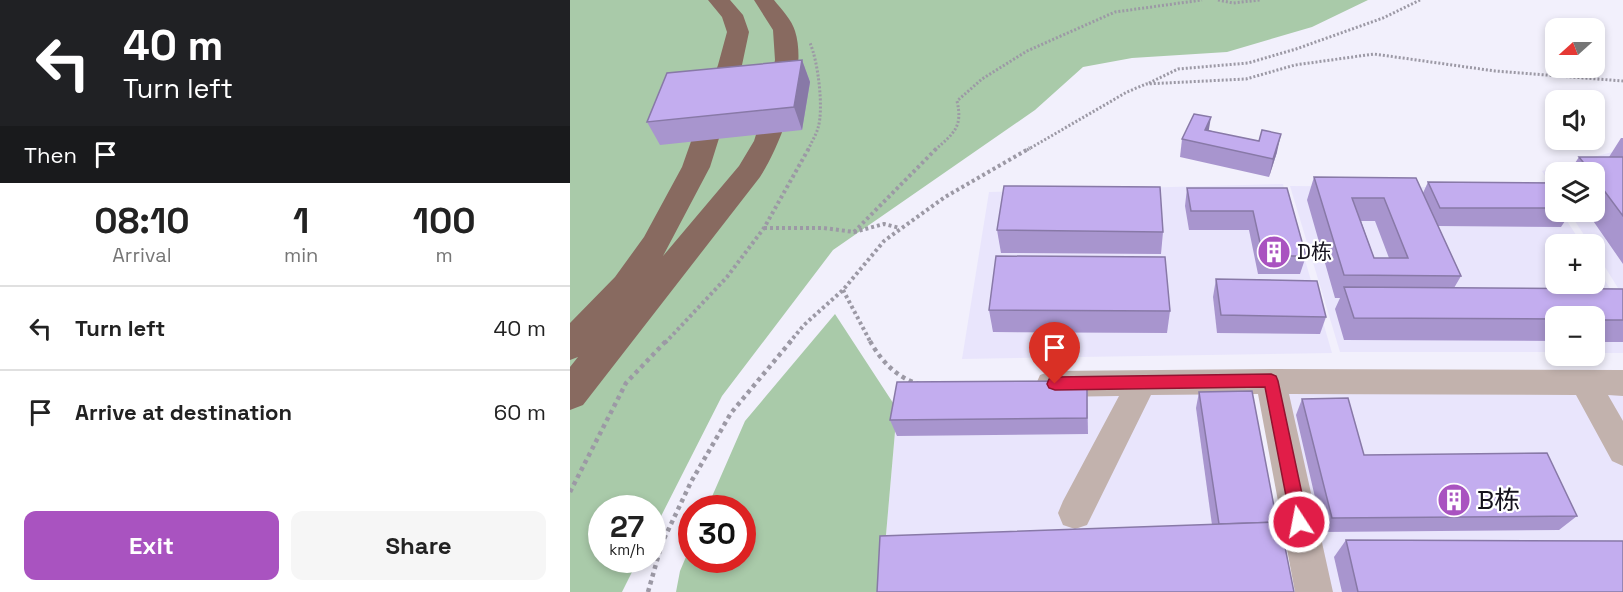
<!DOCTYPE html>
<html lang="en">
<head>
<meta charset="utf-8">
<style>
  body { margin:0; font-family:"Space Grotesk","Noto Sans SC",sans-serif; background:#f6f6f6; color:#222; height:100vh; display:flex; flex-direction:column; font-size:22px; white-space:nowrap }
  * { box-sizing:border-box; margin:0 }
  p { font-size:20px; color:#767676 }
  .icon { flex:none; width:33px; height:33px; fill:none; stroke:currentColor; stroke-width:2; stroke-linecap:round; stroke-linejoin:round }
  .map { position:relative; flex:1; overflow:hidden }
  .side { display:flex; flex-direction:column; background:#fff; width:570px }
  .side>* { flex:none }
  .top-card { background:#202124; color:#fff; overflow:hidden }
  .needle { width:39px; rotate:249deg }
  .tools { position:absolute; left:975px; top:18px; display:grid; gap:12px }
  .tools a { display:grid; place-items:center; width:60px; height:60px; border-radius:12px; background:#fff; box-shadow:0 3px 9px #0003; font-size:30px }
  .speed { position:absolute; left:18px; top:495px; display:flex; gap:12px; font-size:30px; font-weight:700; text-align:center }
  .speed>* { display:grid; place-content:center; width:78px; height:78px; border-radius:50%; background:#fff; box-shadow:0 3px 9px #0003; line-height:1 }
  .speed small { font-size:15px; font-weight:400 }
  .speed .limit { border:9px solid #d22; background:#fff; color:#111 }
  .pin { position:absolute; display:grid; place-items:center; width:51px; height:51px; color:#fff; margin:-62px -26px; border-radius:50% 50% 50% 0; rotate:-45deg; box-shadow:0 0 6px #0007 }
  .pin .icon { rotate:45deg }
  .me { position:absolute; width:66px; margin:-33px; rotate:349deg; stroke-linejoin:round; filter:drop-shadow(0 0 4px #0008) }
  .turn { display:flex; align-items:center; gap:21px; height:126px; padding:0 24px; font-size:27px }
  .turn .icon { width:78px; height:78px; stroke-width:2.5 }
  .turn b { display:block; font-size:42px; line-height:51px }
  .then { display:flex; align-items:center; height:57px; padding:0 24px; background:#0003; gap:12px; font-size:22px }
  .eta { display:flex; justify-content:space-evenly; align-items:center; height:102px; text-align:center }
  .eta b { font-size:36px; font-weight:800; line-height:42px }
  .action { display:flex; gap:12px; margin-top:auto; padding:12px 24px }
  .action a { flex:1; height:69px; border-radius:12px; background:#a953c0; color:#fff; font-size:24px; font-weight:800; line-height:69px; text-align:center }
  .action a+a { background:#f6f6f6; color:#222 }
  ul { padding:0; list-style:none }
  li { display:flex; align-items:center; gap:18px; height:84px; padding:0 24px; border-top:2px solid #e0e0e0 }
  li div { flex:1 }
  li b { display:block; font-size:22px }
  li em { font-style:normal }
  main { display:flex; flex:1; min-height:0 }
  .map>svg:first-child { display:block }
  .built { fill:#e9e5fc }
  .green { fill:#a9caa9 }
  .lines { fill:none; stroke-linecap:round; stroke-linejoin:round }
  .path-far2 { stroke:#9c99a5; stroke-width:3; stroke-dasharray:2 2; stroke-linecap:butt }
  .path-far1 { stroke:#9c99a5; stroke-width:4; stroke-dasharray:3 3; stroke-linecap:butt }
  .path { stroke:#9c99a5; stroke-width:4.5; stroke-dasharray:4 4; stroke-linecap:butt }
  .minor { fill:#c2b2ad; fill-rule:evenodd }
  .highway { fill:#886a60; fill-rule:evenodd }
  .wall { fill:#a895ce; fill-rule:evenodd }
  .shaded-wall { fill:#8879a7 }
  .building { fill:#c3adef; stroke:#8879a7; stroke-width:1.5; fill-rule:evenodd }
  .route { fill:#e11d48; stroke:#92132f; stroke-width:1.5 }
  .labels { text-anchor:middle; stroke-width:4.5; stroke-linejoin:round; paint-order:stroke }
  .poi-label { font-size:21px; fill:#15121d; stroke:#fff; text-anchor:start }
  .near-poi-label { font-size:26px; fill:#15121d; stroke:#fff; text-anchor:start }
</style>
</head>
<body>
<main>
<section class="side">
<div class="top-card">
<div class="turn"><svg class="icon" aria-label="left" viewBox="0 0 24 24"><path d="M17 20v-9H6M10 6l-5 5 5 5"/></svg><div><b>40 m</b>Turn left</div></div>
<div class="then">Then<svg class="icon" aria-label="arrive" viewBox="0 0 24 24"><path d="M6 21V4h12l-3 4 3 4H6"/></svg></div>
</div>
<div class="eta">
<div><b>08:10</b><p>Arrival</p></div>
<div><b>1</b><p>min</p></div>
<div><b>100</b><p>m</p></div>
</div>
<ul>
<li><svg class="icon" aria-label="left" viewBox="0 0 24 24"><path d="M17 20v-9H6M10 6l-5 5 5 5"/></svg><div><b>Turn left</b></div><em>40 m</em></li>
<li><svg class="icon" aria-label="arrive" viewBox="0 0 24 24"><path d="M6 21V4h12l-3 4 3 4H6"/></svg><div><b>Arrive at destination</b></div><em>60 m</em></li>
</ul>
<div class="action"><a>Exit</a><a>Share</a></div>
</section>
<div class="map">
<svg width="1053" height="592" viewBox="0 0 1053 592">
  <rect width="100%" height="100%" fill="#f2f0fc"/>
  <g class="built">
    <polygon points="1053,149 1053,296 1025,251 1024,244 1020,244 999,212 1024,212 1024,172 986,172 985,191 972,171"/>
    <polygon points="713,184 762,353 392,359 419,192"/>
    <polygon points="720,186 976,188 986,212 991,212 1012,244 986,244 986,284 1024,284 1025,265 1053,309 1053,353 1025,353 1024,316 986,316 985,352 770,352"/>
    <polygon points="682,393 718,592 311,592 327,409 330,394"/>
    <polygon points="718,393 1053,395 1053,592 762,592"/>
  </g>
  <g class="green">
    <polygon points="0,0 798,0 742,27 657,52 562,58 513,67 465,110 263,250 152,396 83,532 82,508 32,508 32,560 68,560 52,592 0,592"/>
    <polygon points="265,314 327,409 311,592 106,592 110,571 121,545 122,560 172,560 172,508 137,508 175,421"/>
  </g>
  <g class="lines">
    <g class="path-far2">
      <polyline points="648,0 663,3 690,0"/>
      <polyline points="579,83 608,69 678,63 726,49 813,18 850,0"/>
      <path d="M238 150C241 143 246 135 248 128 254 109 248 61 240 43"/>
      <path d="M365 150C384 133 393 127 387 101L412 79 457 51 545 12 632 0"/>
      <polyline points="457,150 557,92 576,84 676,79 725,65 804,54 925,71 1053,81"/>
    </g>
    <g class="path-far1">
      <polyline points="194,228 254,228 284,232 314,224 330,228"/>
      <polyline points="284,232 367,148"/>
      <polyline points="273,290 301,343"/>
      <polyline points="95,343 157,277 194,228 239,148"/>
      <polyline points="219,343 234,325 273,290 314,241 375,197 460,148"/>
    </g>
    <g class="path">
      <path d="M300 341C311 361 327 378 349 384"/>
      <polyline points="0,492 56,383 96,341"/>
      <polyline points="78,592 92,543 121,482 161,413 221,341"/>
    </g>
    <polygon class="minor" points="701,369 1053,370 1053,396 1038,395 1053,421 1053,466 1042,461 1006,395 719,394 763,592 725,592 688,394 581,395 517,525 505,529 493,525 488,513 493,501 549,396 481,397 470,393 466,384 470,375 481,371"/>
    <path class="highway" d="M138 0H160L173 15 179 32 172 65 140 167 93 256 169 166 184 141 195 106 205 60 203 30 184 0H204C211 9 222 20 225 31 238 71 212 143 190 177L13 405 0 410V367L8 357 0 360V323L45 277 74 237 112 167 148 65 157 32 152 17Z"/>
  </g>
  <g class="wall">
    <polygon points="232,60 240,82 232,130 90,145 77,122"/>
    <polygon points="639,130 707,152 699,177 610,157 612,139"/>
    <polygon points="1051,138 1053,138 1053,264 1017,212 1024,212 1024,172 999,172 1009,157 1039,157"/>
    <path d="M744 177 853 193 858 182 986 183V212H1001L991 227 868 226 891 276 884 288 1053 289V342H1024V316H986V341L774 340 765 309 770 298H765L737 200ZM791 221H805L819 258H804Z"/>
    <polygon points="617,188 717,188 736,256 730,274 688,274 679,230 619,230 615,206"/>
    <polygon points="427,230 593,232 591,254 431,253"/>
    <polygon points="646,279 756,317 750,334 647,333 643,297"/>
    <polygon points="419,310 600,311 597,333 423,332"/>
    <polygon points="517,381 518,434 327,436 320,420"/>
    <polygon points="629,392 707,522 642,525 626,408"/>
    <polygon points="732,399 794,455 1007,516 989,530 753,532 726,415"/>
    <polygon points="776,540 1053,592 772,592 764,557"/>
  </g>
  <g class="shaded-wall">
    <polygon points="232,60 240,82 232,130 224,107"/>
    <polygon points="641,117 638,135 635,130"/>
    <polygon points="711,134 707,152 699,177 703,159"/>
  </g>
  <g class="building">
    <polygon points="232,60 224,107 77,122 97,73"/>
    <polygon points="624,114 641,117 635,130 689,141 692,130 711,134 703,159 612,139"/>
    <polygon points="1009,157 1053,157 1053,216 1024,177 1024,172 1021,172"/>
    <path d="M744 177 846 178 891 276 774 275ZM782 198H814L838 258H804Z"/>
    <polygon points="858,182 986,183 986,208 870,208"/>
    <polygon points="434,186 590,187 593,232 427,230"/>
    <polygon points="617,188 717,188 736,256 693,256 683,211 621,211"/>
    <polygon points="426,256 595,257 600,311 419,310"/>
    <polygon points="646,279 747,281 756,317 651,315"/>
    <polygon points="774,287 1053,289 1053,320 1024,320 1024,316 986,316 986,319 784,318"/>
    <polygon points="517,381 517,418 320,420 327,382"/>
    <polygon points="682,391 707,522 649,524 629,392"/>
    <polygon points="778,398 794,455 977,453 1007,516 762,518 732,399"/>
    <polygon points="710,522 724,592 307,592 310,536"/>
    <polygon points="776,540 1053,541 1053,592 788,592"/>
  </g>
  <polygon class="route" points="701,374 706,376 708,381 738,522 735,528 729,530 723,528 721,522 695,387 485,390 479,388 477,384 479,379 485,377"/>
  <defs>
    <symbol id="building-disc" viewBox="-11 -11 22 22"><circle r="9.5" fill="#a953c0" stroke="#fff"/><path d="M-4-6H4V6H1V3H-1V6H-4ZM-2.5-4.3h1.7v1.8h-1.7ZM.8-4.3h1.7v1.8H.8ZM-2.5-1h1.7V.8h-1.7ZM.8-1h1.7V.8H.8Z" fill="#fff"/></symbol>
  </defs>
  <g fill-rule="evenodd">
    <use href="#building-disc" x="685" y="233" width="38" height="38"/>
    <use href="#building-disc" x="865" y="481" width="38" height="38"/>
  </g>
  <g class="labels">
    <g class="poi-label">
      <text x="727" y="259">D栋</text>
    </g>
    <g class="near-poi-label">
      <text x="907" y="509">B栋</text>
    </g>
  </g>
</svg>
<div class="tools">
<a><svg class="needle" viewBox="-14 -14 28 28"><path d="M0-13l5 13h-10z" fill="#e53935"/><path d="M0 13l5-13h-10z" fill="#767676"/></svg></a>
<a><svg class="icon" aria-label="sound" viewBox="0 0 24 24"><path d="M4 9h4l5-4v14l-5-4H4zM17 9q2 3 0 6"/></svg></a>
<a><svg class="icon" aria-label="layers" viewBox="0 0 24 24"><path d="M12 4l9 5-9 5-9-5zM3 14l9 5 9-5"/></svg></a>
<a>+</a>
<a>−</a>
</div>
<div class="speed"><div>27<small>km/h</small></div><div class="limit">30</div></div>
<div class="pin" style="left:485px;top:384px;background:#d93025"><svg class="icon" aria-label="arrive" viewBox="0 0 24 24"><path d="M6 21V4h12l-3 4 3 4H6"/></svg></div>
<svg class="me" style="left:729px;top:522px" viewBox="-20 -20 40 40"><circle r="17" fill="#e11d48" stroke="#fff" stroke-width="3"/><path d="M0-11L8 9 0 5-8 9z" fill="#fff"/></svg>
</div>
</main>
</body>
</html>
